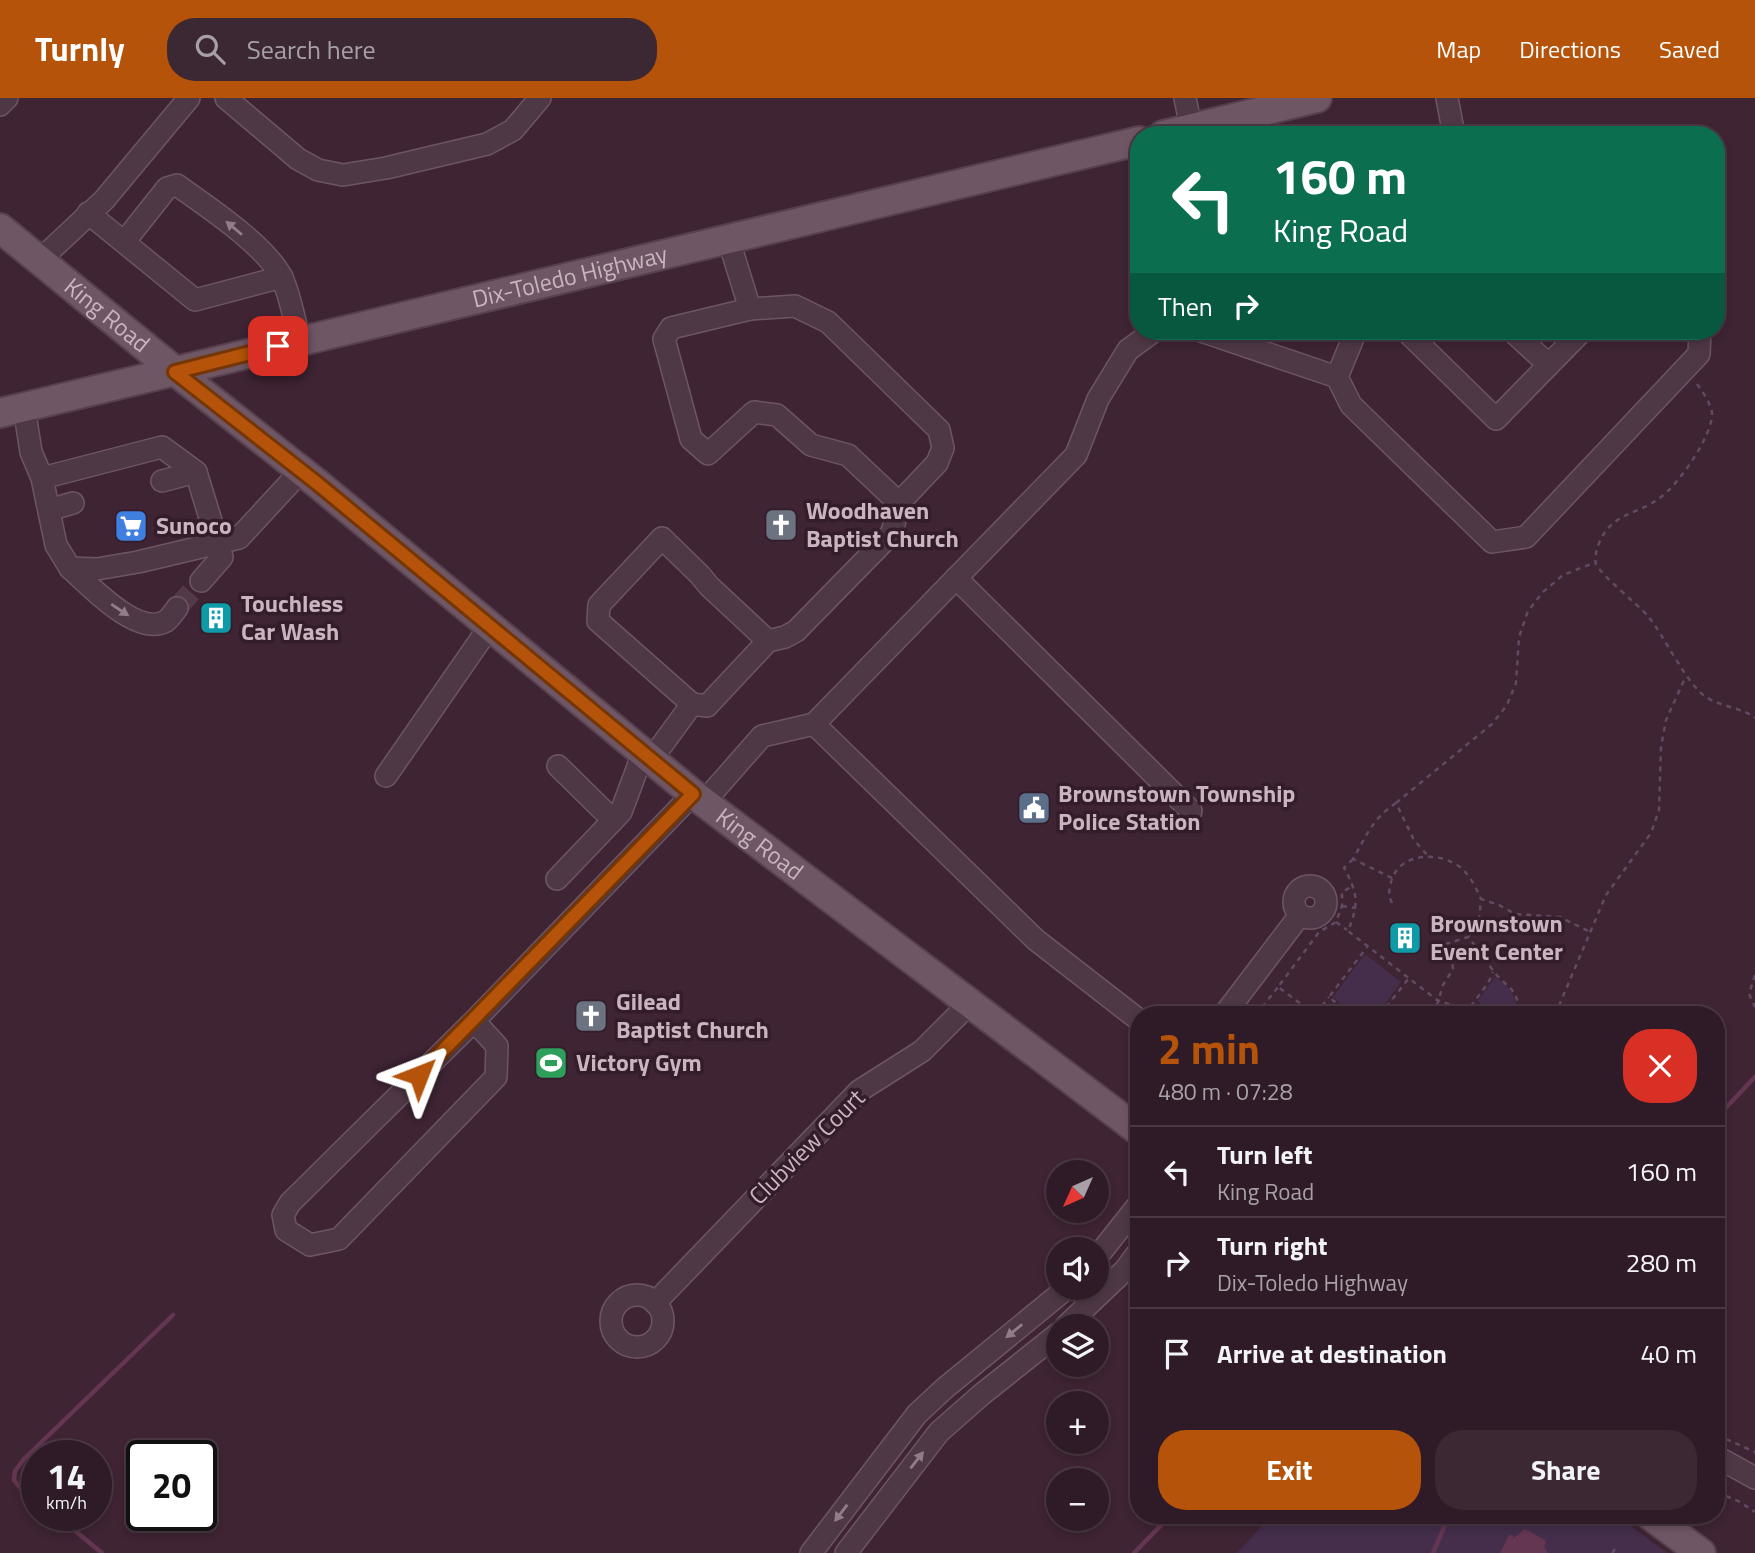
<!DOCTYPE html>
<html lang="en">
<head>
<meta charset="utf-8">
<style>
  body { margin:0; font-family:"Titillium Web",sans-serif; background:#3b2833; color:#f1f3f6; height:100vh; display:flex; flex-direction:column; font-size:26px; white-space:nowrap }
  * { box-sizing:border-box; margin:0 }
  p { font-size:23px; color:#a7a1a7 }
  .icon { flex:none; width:38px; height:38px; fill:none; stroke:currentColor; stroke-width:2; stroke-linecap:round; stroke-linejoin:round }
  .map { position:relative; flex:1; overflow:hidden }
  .drawer { position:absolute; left:1130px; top:908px; width:595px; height:518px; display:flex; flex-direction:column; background:#2f1b27; border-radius:28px; box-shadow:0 4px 10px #0003,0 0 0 2px #4a3944 }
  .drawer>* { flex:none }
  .hud { position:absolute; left:1130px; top:28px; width:595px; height:214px; border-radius:28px; box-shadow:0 4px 10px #0003,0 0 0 2px #4a3944; background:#0b6e4f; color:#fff; overflow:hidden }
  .needle { width:46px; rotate:225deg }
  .buttons { position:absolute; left:1046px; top:1062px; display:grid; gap:14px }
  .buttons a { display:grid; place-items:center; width:63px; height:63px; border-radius:50%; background:#2f1b27; box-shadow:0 4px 10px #0003,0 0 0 2px #4a3944; font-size:35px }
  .speed { position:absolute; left:21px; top:1342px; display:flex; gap:14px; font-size:35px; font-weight:700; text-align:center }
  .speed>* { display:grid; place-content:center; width:91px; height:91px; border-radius:50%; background:#2f1b27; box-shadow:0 4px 10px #0003,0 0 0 2px #4a3944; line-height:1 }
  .speed small { font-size:18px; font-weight:400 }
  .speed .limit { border:4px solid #111; border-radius:10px; background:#fff; color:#111 }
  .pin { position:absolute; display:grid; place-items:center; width:60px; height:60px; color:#fff; margin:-30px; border-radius:14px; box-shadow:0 4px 10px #0006 }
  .me { position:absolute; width:77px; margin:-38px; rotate:45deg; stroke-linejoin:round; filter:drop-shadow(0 0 5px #0008) }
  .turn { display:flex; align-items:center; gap:24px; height:147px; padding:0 28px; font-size:32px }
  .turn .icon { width:91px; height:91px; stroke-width:2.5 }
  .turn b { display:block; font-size:49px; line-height:60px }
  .then { display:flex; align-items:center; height:66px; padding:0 28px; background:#0003; gap:14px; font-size:26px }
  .round { display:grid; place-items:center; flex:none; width:74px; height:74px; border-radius:28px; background:#3b2833 }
  .headline { display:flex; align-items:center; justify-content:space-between; height:119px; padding:0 28px }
  h1 { font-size:42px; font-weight:700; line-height:52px; color:#b45309 }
  .button { display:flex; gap:14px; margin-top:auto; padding:14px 28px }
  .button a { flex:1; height:80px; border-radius:28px; background:#b45309; color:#fff; font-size:28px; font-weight:700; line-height:80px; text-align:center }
  .button a+a { background:#3b2833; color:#f1f3f6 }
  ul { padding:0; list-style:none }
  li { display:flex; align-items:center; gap:21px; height:91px; padding:0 28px; border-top:2px solid #4a3944 }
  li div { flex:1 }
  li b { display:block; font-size:26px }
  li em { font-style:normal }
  header { display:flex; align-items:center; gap:42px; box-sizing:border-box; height:98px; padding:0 35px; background:#b45309; color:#fff }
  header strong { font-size:33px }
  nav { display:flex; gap:38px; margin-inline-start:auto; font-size:24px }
  .search { width:490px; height:63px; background:#3b2833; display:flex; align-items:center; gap:18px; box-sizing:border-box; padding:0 24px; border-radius:28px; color:#a7a1a7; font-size:26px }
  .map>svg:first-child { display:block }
  .green { fill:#442e4b }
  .water { fill:#643651 }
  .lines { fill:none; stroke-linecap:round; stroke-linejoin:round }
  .stream { stroke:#643651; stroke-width:4.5 }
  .minor-tunnel { stroke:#543a49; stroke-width:21; stroke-dasharray:21 10; stroke-linecap:butt }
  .minor-casing { stroke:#6d5663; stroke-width:24 }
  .major-casing { stroke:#58414f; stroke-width:32 }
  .path { stroke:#614b62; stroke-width:2.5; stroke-dasharray:5 5; stroke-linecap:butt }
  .minor { stroke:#4f3846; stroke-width:21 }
  .major { stroke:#6f5665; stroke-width:28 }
  .oneway { fill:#937c89 }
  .route-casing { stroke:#753606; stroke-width:18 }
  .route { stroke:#b45309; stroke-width:12 }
  .labels { text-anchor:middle; stroke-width:7; stroke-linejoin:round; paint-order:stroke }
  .street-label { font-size:24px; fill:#cab4c0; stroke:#341d2b }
  .poi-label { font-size:24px; font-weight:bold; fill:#cab4c0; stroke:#341d2b; text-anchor:start }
</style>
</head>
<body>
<header>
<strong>Turnly</strong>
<div class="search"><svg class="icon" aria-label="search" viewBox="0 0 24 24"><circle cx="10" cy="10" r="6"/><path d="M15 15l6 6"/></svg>Search here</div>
<nav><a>Map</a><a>Directions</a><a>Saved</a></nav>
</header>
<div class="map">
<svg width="1755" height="1455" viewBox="0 0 1755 1455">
  <rect width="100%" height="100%" fill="#3f2434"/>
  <g class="green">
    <polygon points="1365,856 1401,884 1377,917 1354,917 1333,899"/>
    <path d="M1495 879C1507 885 1515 897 1517 910L1515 911 1484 908 1478 903Z"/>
    <polygon points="1271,1418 1617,1418 1667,1455 1237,1455"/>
  </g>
  <polygon class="water" points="1525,1431 1545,1442 1546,1445 1544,1448 1548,1455 1500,1455 1509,1437 1514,1438 1511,1442"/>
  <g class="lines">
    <g class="stream">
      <polyline points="1717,1019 1755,979"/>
      <polyline points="37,1404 24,1395 14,1382 15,1373 24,1361 173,1217"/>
      <polyline points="57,1418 102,1455"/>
      <polyline points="1134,1455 1170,1418"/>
      <polyline points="1433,1455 1449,1418"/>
    </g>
    <polyline class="minor-tunnel" points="177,510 201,483"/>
    <defs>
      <g id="minor">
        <polyline points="226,0 298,61 318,72 343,77 386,70 487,46 513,32 540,0"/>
        <polyline points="1185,0 1191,30"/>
        <polyline points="1447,0 1454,37"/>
        <polyline points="0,7 7,0"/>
        <polyline points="88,115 195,202 282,179"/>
        <path d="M125 143 167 90 177 87C206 108 267 148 282 180 291 199 294 223 300 243"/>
        <polyline points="39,163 104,102 189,0"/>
        <polyline points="750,211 671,230 664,241 691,341 708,356 754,314 777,317 811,347 848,357 899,405"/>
        <polyline points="1201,233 1337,279 1351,307 1492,444 1526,439 1699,256 1700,233"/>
        <polyline points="1406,233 1496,321 1578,237 1574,233"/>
        <polyline points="1512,233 1549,267"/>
        <polyline points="1337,279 1356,233"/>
        <polyline points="24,309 31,354 42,380 56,447 70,470 97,471 138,464 239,440 301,373"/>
        <polyline points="42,380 162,349 196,374 222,459 201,483"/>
        <polyline points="162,383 196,374"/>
        <polyline points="49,412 73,405"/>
        <path d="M70 470C89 487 138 540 166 523 170 520 174 514 177 510"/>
        <polyline points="956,480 1191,713"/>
        <polyline points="692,606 598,523 599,507 662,440 700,477 709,488 768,543"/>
        <polyline points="814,626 1036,842 1139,922"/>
        <polyline points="651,662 692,606 707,608 768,543 785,539 796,533 892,435 899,405 937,365 943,350 939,332 828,224 795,208 750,211 728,140"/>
        <polyline points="558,668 613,722"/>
        <polyline points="386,678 490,528"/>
        <polyline points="704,704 762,638 814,626 1076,357 1098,301 1128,252 1154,233"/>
        <polyline points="557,781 621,714 643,655"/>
        <circle cx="1310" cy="804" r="16"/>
        <polyline points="1224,917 1300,817"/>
        <polyline points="474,923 497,948 496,979 339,1141 310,1147 286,1132 283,1117 290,1105 474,923 693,696"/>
        <polyline points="1097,1159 1139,1106"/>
        <circle cx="637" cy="1223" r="26"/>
        <polyline points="655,1205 859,993 922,953 969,906"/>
        <polyline points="1066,1228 1125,1172 1139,1153"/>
        <polyline points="1717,1359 1755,1380"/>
        <polyline points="811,1455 917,1316 945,1290 1067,1190"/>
        <polyline points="846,1455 939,1334 981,1297 1059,1235"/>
      </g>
      <g id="major">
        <polyline points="1163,37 1317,0"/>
        <path id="s1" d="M0 130 175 273 318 386 693 696 1139 1033"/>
        <path id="s2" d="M0 315 1139 43"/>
        <polyline points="1651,1418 1701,1455"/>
      </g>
    </defs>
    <use href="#minor" class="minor-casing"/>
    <use href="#major" class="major-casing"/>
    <g class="path">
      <path d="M1697 286C1703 294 1710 305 1712 314 1714 336 1678 387 1661 399 1638 417 1612 414 1599 445 1597 452 1594 458 1596 466 1599 475 1638 507 1648 518 1665 539 1687 587 1706 599 1721 609 1741 609 1755 620"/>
      <polyline points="1396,705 1492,626 1507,607 1516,585 1519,539 1528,513 1543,494 1563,477 1596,464"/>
      <path d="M1353 761 1344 770C1358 795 1359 806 1348 833L1437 902 1468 913C1476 899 1488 889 1493 874"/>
      <path d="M1392 780 1353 761C1367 737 1372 721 1396 705L1414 742 1428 758"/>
      <path d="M1392 805C1388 798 1389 791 1391 784 1399 754 1439 753 1460 769 1470 777 1476 790 1481 801"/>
      <polyline points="1342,808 1356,810"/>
      <polyline points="1336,824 1347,832"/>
      <polyline points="1468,839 1479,822 1481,801 1499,807 1515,816 1560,819 1590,834"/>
      <polyline points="1755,877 1749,896 1755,909"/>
      <polyline points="1316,916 1329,899"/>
      <polyline points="1256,917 1278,889"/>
      <polyline points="1316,917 1278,889 1319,834 1336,824 1342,808 1342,794 1353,788"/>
      <polyline points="1351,917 1329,899 1367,849"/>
      <polyline points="1380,917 1409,880"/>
      <path d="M1434 917 1443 887 1453 871 1451 855 1443 850 1446 846 1468 839C1477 850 1484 860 1492 871 1505 890 1519 888 1519 917"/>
      <polyline points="1468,917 1468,913 1504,913 1519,917"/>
      <polyline points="1555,917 1606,797 1651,735 1659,712 1661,649 1666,622 1686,578"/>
      <polyline points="1717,1337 1755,1354"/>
      <polyline points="1717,1394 1740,1404 1755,1414"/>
      <polyline points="1612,1455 1616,1450"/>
    </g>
    <use href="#minor" class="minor"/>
    <use href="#major" class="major"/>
  </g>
  <defs><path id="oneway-solid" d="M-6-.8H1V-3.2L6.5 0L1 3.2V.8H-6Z" transform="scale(1.75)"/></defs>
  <g class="oneway">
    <use href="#oneway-solid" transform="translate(234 130) rotate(-140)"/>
    <use href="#oneway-solid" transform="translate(120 512) rotate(34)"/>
    <use href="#oneway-solid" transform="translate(1014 1233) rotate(141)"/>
    <use href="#oneway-solid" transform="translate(917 1362) rotate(-52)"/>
    <use href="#oneway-solid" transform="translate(841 1415) rotate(127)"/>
  </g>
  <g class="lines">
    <defs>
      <polyline id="route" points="278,248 175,274 318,386 693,696 419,977"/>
    </defs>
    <use href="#route" class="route-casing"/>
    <use href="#route" class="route"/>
  </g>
  <defs>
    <symbol id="church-square" viewBox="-11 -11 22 22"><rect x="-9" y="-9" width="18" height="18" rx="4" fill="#6b7280" stroke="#341d2b"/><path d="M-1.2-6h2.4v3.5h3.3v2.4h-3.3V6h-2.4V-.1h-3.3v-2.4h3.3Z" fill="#fff"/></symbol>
    <symbol id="supermarket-square" viewBox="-11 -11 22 22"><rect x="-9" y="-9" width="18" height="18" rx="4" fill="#3f7fe0" stroke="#341d2b"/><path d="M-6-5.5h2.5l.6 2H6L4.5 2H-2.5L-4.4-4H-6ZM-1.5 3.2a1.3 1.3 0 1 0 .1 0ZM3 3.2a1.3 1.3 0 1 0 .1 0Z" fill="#fff"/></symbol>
    <symbol id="building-square" viewBox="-11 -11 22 22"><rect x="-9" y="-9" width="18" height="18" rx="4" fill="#0f9aa8" stroke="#341d2b"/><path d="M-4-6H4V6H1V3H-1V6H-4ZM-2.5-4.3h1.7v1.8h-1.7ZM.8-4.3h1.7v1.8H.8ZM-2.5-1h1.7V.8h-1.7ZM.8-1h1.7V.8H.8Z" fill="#fff"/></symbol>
    <symbol id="civic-square" viewBox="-11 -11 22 22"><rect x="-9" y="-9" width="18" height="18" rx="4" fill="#5c6f8a" stroke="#341d2b"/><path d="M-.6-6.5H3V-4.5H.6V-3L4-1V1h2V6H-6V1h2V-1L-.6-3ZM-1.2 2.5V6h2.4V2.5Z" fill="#fff"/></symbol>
    <symbol id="stadium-square" viewBox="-11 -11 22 22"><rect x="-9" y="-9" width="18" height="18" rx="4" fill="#2e9e5b" stroke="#341d2b"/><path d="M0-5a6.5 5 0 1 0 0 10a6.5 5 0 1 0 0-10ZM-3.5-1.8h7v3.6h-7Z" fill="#fff"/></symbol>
  </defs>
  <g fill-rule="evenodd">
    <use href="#church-square" x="762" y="408" width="38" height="38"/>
    <use href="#supermarket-square" x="112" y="409" width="38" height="38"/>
    <use href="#building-square" x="197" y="501" width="38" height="38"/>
    <use href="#civic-square" x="1015" y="691" width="38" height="38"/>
    <use href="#building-square" x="1386" y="821" width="38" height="38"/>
    <use href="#church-square" x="572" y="899" width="38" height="38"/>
    <use href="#stadium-square" x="532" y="946" width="38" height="38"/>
  </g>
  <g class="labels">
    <g class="street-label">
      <text dy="8" stroke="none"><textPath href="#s2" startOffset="586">Dix-Toledo Highway</textPath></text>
      <text dy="8" stroke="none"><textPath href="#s1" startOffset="138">King Road</textPath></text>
      <text dy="8" stroke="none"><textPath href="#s1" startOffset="978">King Road</textPath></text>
      <text transform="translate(807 1049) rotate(-45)" y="8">Clubview Court</text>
    </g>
    <g class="poi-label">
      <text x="806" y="421">Woodhaven<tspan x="806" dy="28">Baptist Church</tspan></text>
      <text x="156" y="436">Sunoco</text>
      <text x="241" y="514">Touchless<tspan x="241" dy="28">Car Wash</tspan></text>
      <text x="1058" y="704">Brownstown Township<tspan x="1058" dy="28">Police Station</tspan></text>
      <text x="1430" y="834">Brownstown<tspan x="1430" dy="28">Event Center</tspan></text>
      <text x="616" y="912">Gilead<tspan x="616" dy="28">Baptist Church</tspan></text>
      <text x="576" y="973">Victory Gym</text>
    </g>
  </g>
</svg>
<div class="buttons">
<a><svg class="needle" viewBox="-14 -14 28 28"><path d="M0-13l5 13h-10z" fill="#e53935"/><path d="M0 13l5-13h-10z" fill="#a7a1a7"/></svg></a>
<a><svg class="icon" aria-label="sound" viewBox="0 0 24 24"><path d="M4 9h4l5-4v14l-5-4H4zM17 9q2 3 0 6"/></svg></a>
<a><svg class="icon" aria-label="layers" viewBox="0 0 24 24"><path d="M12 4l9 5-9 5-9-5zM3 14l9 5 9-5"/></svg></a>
<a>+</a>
<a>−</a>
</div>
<div class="speed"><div>14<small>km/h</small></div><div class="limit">20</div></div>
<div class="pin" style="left:278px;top:248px;background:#d93025"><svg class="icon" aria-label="arrive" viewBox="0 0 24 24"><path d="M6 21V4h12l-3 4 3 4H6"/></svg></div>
<svg class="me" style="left:419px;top:977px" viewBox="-20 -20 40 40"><path d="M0-17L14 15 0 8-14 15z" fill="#b45309" stroke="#fff" stroke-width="4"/></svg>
<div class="hud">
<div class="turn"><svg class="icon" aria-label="left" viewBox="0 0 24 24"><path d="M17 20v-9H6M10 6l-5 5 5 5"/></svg><div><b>160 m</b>King Road</div></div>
<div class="then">Then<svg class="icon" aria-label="right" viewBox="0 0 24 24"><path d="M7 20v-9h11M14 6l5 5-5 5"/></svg></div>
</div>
<section class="drawer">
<div class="headline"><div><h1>2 min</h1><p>480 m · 07:28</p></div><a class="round" style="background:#d93025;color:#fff"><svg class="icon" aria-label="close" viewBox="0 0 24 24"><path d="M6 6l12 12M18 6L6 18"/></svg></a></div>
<ul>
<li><svg class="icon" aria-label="left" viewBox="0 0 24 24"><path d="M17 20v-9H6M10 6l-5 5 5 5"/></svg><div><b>Turn left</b><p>King Road</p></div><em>160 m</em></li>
<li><svg class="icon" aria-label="right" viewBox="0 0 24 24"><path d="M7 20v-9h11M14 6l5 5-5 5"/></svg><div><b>Turn right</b><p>Dix-Toledo Highway</p></div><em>280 m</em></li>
<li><svg class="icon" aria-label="arrive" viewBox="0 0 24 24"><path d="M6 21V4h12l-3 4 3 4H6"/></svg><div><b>Arrive at destination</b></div><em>40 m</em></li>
</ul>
<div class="button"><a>Exit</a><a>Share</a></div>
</section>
</div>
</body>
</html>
